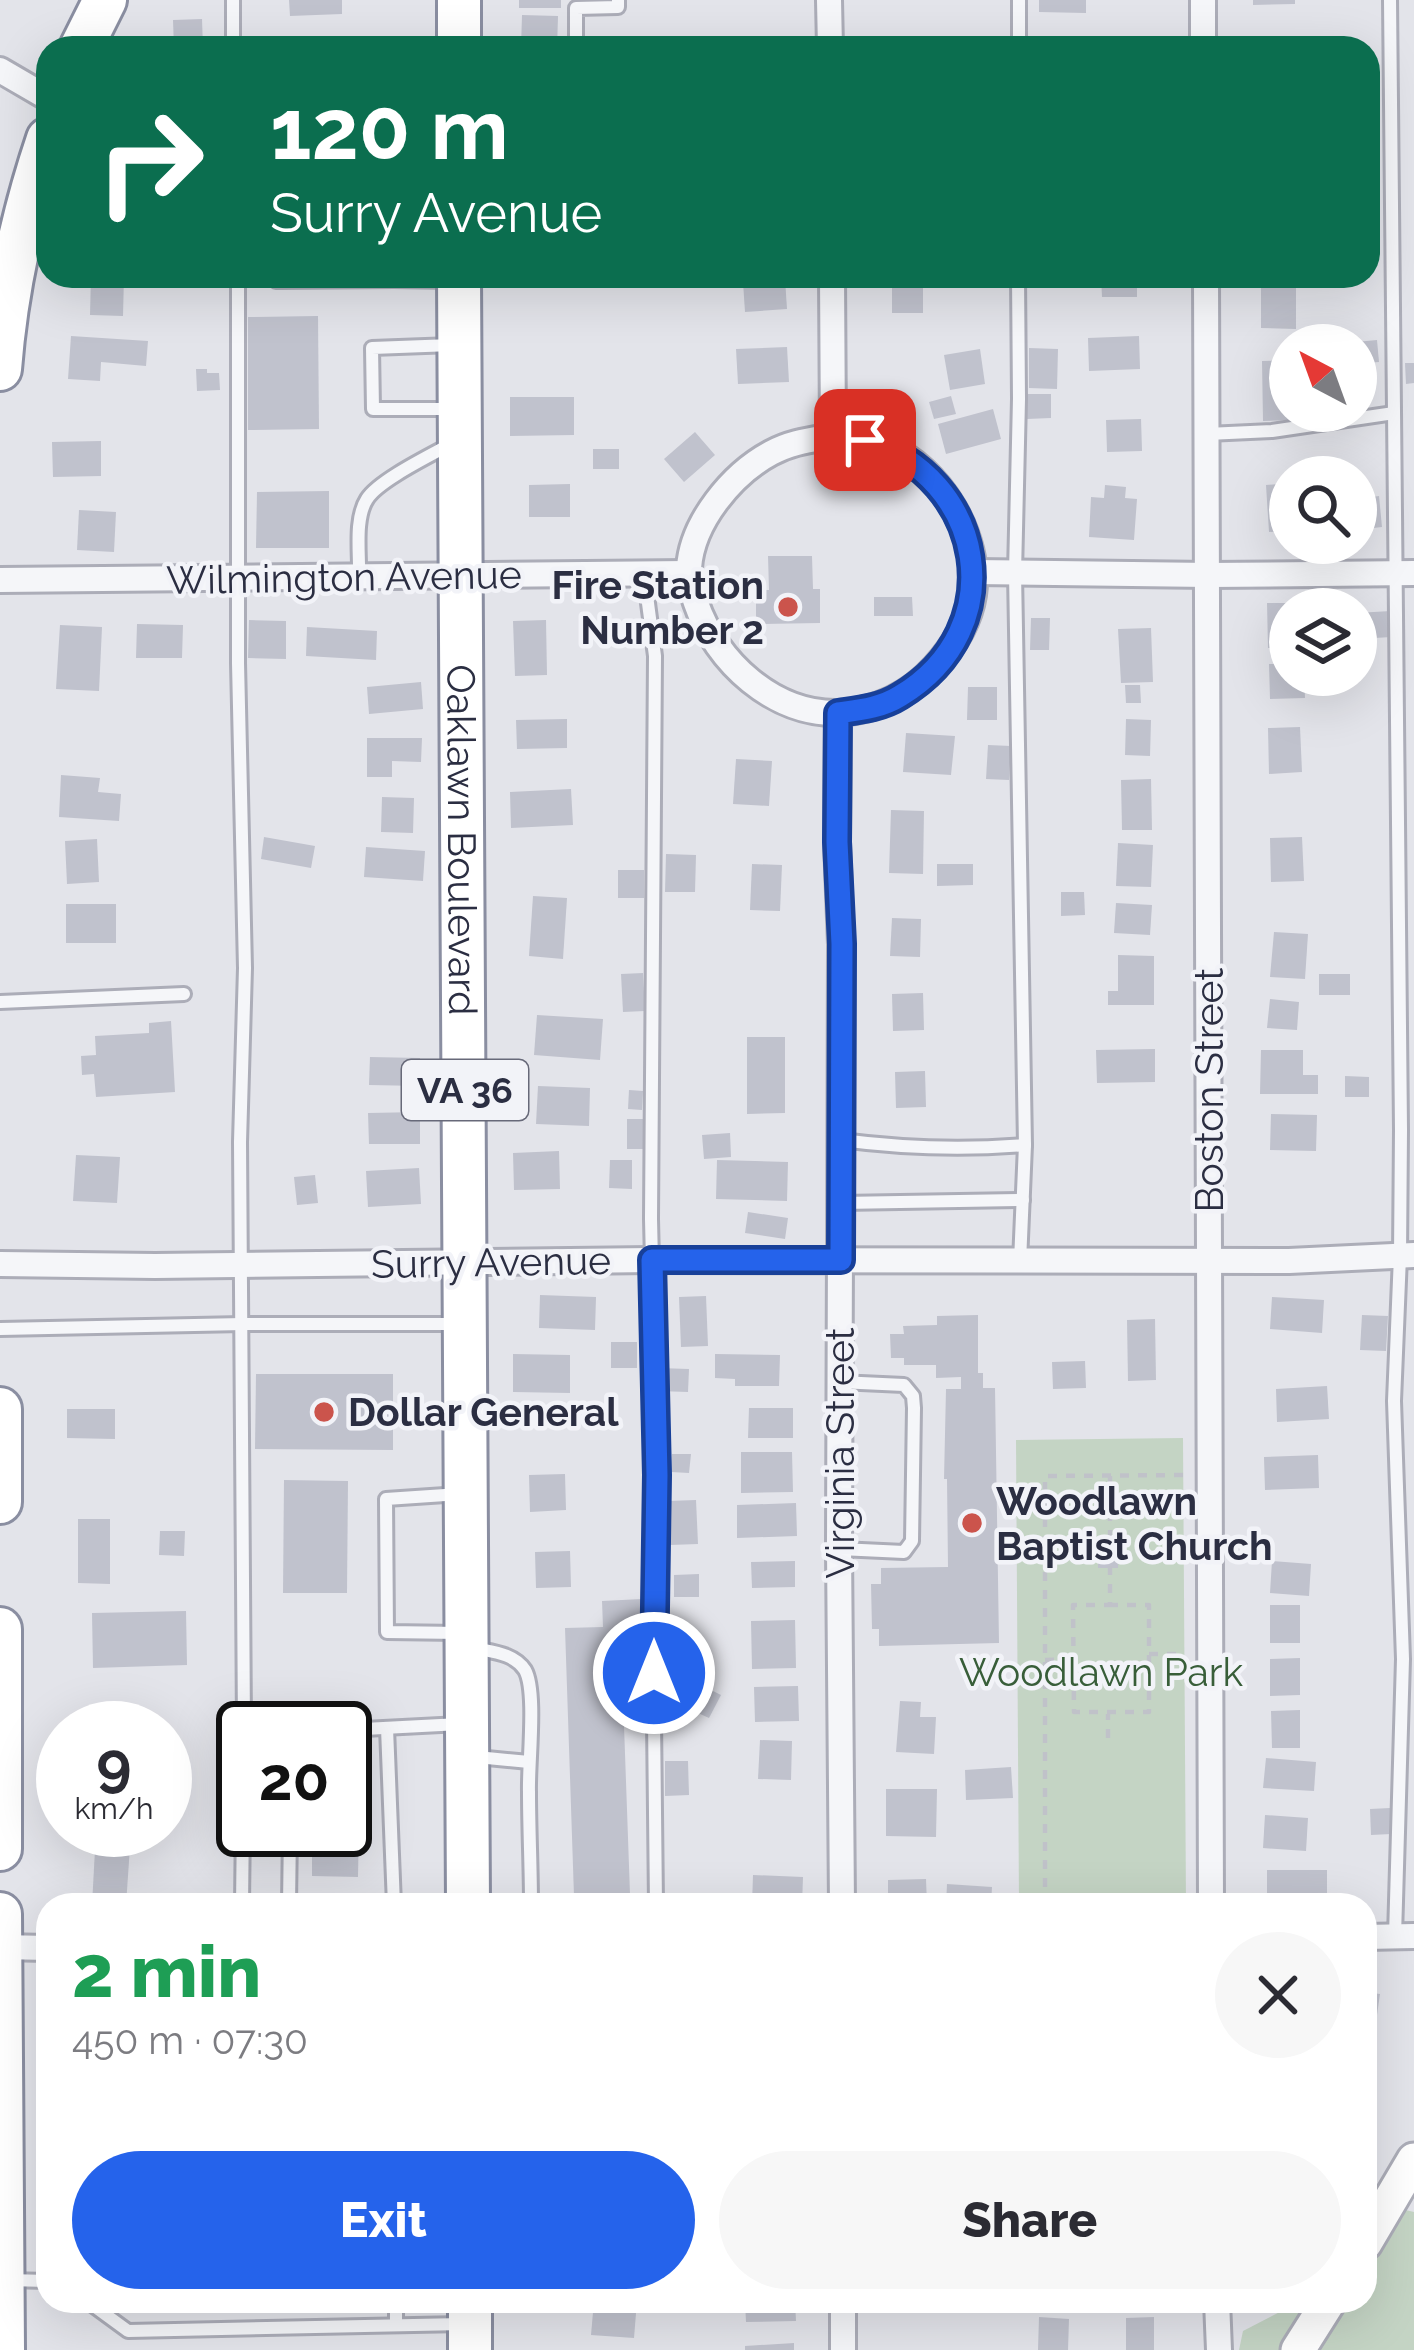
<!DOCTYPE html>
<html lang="en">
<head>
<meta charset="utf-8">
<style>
  body { margin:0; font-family:Raleway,sans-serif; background:#f7f7f7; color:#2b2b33; height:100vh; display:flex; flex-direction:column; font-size:45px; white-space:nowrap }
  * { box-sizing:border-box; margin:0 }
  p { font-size:39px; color:#7c7c81 }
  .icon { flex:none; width:66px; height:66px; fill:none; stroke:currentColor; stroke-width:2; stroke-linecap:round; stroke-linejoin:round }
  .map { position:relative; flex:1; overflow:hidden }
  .drawer { position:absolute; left:36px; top:1893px; width:1341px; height:420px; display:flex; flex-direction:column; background:#fff; border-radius:36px; box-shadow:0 12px 48px #0002 }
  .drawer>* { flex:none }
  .guide { position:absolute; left:36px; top:36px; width:1344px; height:252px; border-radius:36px; box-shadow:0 12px 48px #0002; background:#0b6e4f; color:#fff; overflow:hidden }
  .needle { width:78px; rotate:319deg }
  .tools { position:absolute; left:1269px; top:324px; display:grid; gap:24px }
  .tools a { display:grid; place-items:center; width:108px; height:108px; border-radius:50%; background:#fff; box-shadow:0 12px 48px #0002; font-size:60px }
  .speed { position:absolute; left:36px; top:1701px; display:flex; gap:24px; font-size:60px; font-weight:700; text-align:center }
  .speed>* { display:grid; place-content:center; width:156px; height:156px; border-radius:50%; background:#fff; box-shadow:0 12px 48px #0002; line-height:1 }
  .speed small { font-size:30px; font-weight:400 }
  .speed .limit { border:6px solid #111; border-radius:18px; background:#fff; color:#111 }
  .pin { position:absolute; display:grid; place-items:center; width:102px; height:102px; color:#fff; margin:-51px; border-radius:24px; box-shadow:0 6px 18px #0006 }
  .me { position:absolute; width:132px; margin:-66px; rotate:0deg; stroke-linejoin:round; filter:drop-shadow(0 0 9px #0008) }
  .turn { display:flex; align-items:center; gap:42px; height:252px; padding:0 36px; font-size:54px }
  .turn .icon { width:156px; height:156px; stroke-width:2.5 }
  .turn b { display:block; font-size:84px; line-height:102px }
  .round { display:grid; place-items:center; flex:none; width:126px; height:126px; border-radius:63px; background:#f7f7f7 }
  .head { display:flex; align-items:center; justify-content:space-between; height:204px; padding:0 36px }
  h1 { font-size:72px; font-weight:800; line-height:90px; color:#1e9e55 }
  .primary-button { display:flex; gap:24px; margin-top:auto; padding:24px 36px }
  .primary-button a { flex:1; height:138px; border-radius:72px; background:#2563eb; color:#fff; font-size:48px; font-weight:800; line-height:138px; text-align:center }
  .primary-button a+a { background:#f7f7f7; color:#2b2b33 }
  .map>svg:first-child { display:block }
  .green { fill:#c4d4c4 }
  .building { fill:#c0c2cd }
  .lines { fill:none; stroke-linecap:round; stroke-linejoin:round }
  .lane-casing { stroke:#acadb8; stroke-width:18 }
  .street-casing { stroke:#acadb8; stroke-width:30 }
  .secondary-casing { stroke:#acadb8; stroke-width:39 }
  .highway-casing { stroke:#8a8ea1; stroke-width:48 }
  .path { stroke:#c0c2c9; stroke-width:4.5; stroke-dasharray:9 9; stroke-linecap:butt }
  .lane { stroke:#f5f6f9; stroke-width:12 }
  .street { stroke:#f5f6f9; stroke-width:24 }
  .secondary { stroke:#fff; stroke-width:33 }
  .highway { stroke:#fff; stroke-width:42 }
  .route-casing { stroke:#184099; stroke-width:30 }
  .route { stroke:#2563eb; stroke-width:21 }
  .poi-dot { fill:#cb544c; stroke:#f2f3f8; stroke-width:4.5 }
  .labels { text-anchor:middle; stroke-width:9; stroke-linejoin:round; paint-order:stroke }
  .shield { fill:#f2f3f8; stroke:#676979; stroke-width:3 }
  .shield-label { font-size:36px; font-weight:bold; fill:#2b2e42 }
  .street-label { font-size:39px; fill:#2b2e42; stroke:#f2f3f8 }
  .poi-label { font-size:39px; font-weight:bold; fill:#2b2e42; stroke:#f2f3f8; text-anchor:start }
  .park-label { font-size:39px; fill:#385e39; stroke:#f2f3f8 }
</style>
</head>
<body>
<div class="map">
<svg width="1414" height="2350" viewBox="0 0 1414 2350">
  <rect width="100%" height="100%" fill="#e3e4ea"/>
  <g class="green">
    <polygon points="1183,1438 1186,1905 1019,1905 1016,1440"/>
    <polygon points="1367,2201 1414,2212 1414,2350 1239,2350 1243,2331 1301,2301 1365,2301"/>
  </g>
  <g class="building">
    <polygon points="289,0 342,0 342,14 290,16"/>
    <rect x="519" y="0" width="42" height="8"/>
    <polygon points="1039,0 1086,0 1086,13 1039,12"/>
    <polygon points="1253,0 1295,0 1295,4 1253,5"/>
    <polygon points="522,15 558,16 557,48 521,48"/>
    <polygon points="202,19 203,48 174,48 173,20"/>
    <polygon points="409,40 409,48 358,48 358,41"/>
    <polygon points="91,276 124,276 123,316 90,315"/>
    <polygon points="1101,276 1137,276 1137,297 1102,297"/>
    <polygon points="785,279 787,309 745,312 743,282"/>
    <polygon points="1261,279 1296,279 1296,329 1261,328"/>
    <rect x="892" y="285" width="31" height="28"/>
    <polygon points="318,316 319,429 248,430 248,317"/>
    <polygon points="71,336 148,341 146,366 101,362 100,381 68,379"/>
    <polygon points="1139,336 1140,369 1089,371 1088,338"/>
    <polygon points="1377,340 1379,362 1356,364 1356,342"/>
    <polygon points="787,347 789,382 738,384 736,349"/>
    <polygon points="1029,348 1058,349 1057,389 1029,388"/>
    <polygon points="980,349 985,384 950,390 944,355"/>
    <polygon points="1290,360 1290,411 1296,411 1296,420 1263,421 1262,361"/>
    <polygon points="1405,363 1414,363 1414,383 1406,384"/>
    <polygon points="196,369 207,369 207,373 219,373 220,390 197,391"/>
    <polygon points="1027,394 1051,394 1051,418 1027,419"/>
    <polygon points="951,396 956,414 934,419 929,402"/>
    <polygon points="510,397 574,397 574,435 510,436"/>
    <polygon points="993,409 1001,439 946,454 938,424"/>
    <polygon points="1141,419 1142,451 1107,452 1106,420"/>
    <polygon points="695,432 715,455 684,482 664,459"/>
    <polygon points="101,441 101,476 53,477 52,442"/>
    <rect x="593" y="449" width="26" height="20"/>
    <polygon points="1290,483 1290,531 1269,532 1266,485"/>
    <polygon points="570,484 570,517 529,517 529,485"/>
    <polygon points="1105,485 1126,487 1125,498 1137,499 1134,540 1089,537 1091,497 1104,498"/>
    <polygon points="329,491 329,548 256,548 257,492"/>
    <polygon points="1379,496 1382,527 1356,530 1356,499"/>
    <polygon points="79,510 116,512 114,552 77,550"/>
    <polygon points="768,556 812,556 813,589 820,589 820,623 756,624 756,590 769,590"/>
    <polygon points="874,597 912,597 913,616 874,616"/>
    <polygon points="1267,603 1325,603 1325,609 1290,609 1290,648 1268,648"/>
    <polygon points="1391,611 1392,637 1356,639 1356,613"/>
    <polygon points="1031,618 1050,618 1049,650 1030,650"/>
    <polygon points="249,620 286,621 286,659 248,658"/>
    <polygon points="546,620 547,675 515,676 513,621"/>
    <polygon points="137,624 183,625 182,658 136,658"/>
    <polygon points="60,625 102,627 99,691 56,689"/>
    <polygon points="307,627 377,631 376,660 306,656"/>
    <polygon points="1151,628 1153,682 1121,683 1118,629"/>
    <polygon points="1269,664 1290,664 1290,675 1304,675 1305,698 1270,699"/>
    <polygon points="421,682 423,709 369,714 367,687"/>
    <polygon points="1125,685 1140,685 1141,703 1126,703"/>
    <polygon points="968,687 997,687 997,720 967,720"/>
    <polygon points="567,719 567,748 517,749 516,720"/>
    <polygon points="1126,719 1151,720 1150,756 1125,755"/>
    <polygon points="1300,727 1302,772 1269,774 1268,728"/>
    <polygon points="906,733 955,736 951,775 903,772"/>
    <polygon points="367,738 422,738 421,762 392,761 392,777 367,777"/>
    <polygon points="988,745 1011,746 1009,780 986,779"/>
    <polygon points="736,759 772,761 769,806 733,804"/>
    <polygon points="61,775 100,778 98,792 121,794 119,821 59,817"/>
    <polygon points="1151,779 1152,830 1122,830 1121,780"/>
    <polygon points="571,789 573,825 511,828 510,792"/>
    <polygon points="382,797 414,798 413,833 381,832"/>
    <polygon points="891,810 924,811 923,874 889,873"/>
    <polygon points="264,837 315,846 311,868 261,859"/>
    <polygon points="1302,837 1304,881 1271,882 1270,838"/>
    <polygon points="97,839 99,882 67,884 65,841"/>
    <polygon points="1118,843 1153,845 1151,887 1116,886"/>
    <polygon points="366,847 425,851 423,881 364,877"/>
    <polygon points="666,854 696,855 695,892 665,892"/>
    <polygon points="752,864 782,865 780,911 750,910"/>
    <polygon points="937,864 973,864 973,885 937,886"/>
    <rect x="618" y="870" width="26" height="28"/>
    <polygon points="1061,892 1084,892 1085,915 1061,916"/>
    <polygon points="533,896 567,898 563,959 529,956"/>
    <polygon points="1116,903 1152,905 1150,935 1114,933"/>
    <rect x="66" y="904" width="50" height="39"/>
    <polygon points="892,918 921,919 920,957 890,956"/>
    <polygon points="1274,932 1308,934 1305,979 1270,977"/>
    <polygon points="1118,955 1154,956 1154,1005 1108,1005 1108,991 1118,991"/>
    <polygon points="643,973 645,1011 623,1012 621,974"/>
    <rect x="1319" y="974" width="31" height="21"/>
    <polygon points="923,993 924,1030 893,1031 892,994"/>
    <polygon points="1270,999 1299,1002 1297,1030 1267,1028"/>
    <polygon points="537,1015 603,1019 600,1060 534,1055"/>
    <polygon points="171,1021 175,1092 96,1097 94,1074 82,1075 81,1056 96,1055 95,1036 149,1033 149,1023"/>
    <polygon points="747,1037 785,1037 785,1113 747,1114"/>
    <polygon points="1155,1049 1155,1082 1097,1083 1096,1050"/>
    <polygon points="1261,1050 1303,1050 1303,1075 1318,1075 1318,1094 1260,1094"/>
    <polygon points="370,1057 420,1058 420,1086 369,1085"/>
    <polygon points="925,1071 926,1107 896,1108 895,1072"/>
    <polygon points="1345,1076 1369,1077 1369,1097 1345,1097"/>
    <polygon points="538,1086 590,1088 589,1126 536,1124"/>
    <polygon points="629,1090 643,1091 642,1110 628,1109"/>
    <polygon points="420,1112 420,1144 369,1144 368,1113"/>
    <polygon points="1271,1114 1317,1115 1316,1151 1270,1150"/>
    <rect x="627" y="1119" width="16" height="30"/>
    <polygon points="730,1133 731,1157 704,1159 702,1135"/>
    <polygon points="559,1151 560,1189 514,1190 513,1153"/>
    <polygon points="76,1155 120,1157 117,1203 73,1201"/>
    <polygon points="610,1160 632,1160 632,1189 609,1188"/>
    <polygon points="717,1160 788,1162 787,1201 716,1199"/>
    <polygon points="419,1168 421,1204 368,1207 366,1171"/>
    <polygon points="315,1175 318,1203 297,1205 294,1177"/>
    <polygon points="748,1212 788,1218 785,1239 745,1233"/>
    <polygon points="540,1295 596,1297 595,1330 539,1328"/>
    <polygon points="706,1296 708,1346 681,1347 679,1297"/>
    <polygon points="1272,1297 1324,1300 1322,1333 1270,1329"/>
    <polygon points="978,1315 978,1373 983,1373 983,1388 995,1388 999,1643 879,1646 879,1629 872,1629 871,1584 881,1584 881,1568 948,1567 947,1479 944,1479 946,1389 961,1389 961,1377 936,1378 936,1365 904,1365 904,1358 891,1358 890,1334 904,1334 903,1326 937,1325 937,1316"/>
    <polygon points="1362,1315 1388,1316 1386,1351 1360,1350"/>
    <polygon points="1155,1319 1156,1380 1128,1381 1127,1320"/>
    <rect x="611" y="1342" width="26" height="26"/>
    <polygon points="513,1354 570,1355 570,1393 513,1392"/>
    <polygon points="715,1354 780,1355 779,1386 735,1386 735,1379 715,1378"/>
    <polygon points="1085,1361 1086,1388 1053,1389 1052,1362"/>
    <polygon points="659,1368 689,1369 688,1392 658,1391"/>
    <polygon points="256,1374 393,1374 393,1450 255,1449"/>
    <polygon points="1327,1386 1329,1419 1277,1422 1276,1389"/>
    <polygon points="749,1408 793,1408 793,1438 748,1438"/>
    <polygon points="67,1409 115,1409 115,1439 67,1438"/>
    <polygon points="741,1452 792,1452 793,1492 741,1493"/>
    <polygon points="672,1454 691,1454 689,1473 671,1472"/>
    <polygon points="1318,1455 1319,1488 1265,1490 1264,1457"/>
    <polygon points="565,1474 566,1510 530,1512 529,1475"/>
    <polygon points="284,1480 348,1481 347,1593 283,1593"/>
    <polygon points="696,1500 698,1544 670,1545 668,1501"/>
    <polygon points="796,1503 797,1536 737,1538 737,1505"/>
    <polygon points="78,1519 110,1519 110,1584 78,1583"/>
    <polygon points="160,1531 185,1531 184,1556 159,1555"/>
    <polygon points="1098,1544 1119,1544 1118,1568 1098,1568"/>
    <polygon points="570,1551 571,1587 536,1588 535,1552"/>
    <polygon points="795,1561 795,1587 752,1588 751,1562"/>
    <polygon points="1272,1561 1311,1564 1309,1596 1270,1593"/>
    <polygon points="699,1574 699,1597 674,1597 674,1575"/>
    <polygon points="642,1599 643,1640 621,1641 630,1894 574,1896 565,1628 603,1627 602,1601"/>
    <rect x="1270" y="1605" width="30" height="38"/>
    <polygon points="186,1611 187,1665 93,1668 92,1613"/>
    <polygon points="795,1620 796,1668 752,1669 751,1621"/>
    <polygon points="1300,1658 1300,1695 1270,1696 1270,1659"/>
    <polygon points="699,1684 721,1695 709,1718 687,1708"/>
    <polygon points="798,1686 799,1721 755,1722 754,1687"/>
    <polygon points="900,1701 921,1702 920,1717 936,1717 934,1754 896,1752"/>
    <polygon points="1300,1710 1300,1748 1272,1748 1271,1711"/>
    <polygon points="760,1740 792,1741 791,1780 758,1779"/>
    <polygon points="1266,1758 1316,1762 1314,1791 1263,1788"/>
    <polygon points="665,1761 688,1761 689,1795 665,1796"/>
    <polygon points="1011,1767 1013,1798 966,1800 965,1770"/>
    <polygon points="345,1771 360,1771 358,1877 312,1876 312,1830 345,1830"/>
    <polygon points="886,1789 937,1789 936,1837 886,1836"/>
    <polygon points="1390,1808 1391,1834 1371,1835 1370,1809"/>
    <polygon points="1265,1815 1308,1818 1306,1851 1263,1848"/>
    <polygon points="96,1831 131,1832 126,1905 92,1905"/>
    <rect x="1267" y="1870" width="60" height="29"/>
    <polygon points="753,1875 803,1877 802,1905 752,1905"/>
    <polygon points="926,1879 927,1905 888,1905 888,1880"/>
    <polygon points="947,1884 992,1887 991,1905 946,1905"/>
    <polygon points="1365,1992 1380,1994 1377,2015 1365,2013"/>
    <polygon points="594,2301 637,2301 634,2338 591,2335"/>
    <polygon points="745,2301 795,2301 796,2321 746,2322"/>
    <polygon points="1039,2317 1069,2319 1068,2350 1038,2350"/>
    <polygon points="1154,2317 1154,2350 1126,2350 1126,2318"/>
    <polygon points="794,2343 794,2350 745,2350 745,2346"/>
  </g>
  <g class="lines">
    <defs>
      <g id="lane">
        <polyline points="233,0 233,48"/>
        <polyline points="1390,0 1401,1130 1400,1256 1394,1401 1403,1659 1395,1936"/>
        <polyline points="576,48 576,8 618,7 618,0"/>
        <polyline points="1019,48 1019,0"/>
        <polyline points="238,276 238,663 245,968 240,1142 244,1728"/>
        <polyline points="276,276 276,281 394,280 394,276"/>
        <polyline points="1018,276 1019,399 1015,573 1025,1145 1020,1262"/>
        <polyline points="394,280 453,281"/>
        <polyline points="452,409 373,409 372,348 452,345"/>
        <polyline points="1207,434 1272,431 1394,413"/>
        <polyline points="644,573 655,656 651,1219 657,1475 654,1719 656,1905"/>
        <path d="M359 577C360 555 354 519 367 499 378 481 429 456 449 445"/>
        <polyline points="0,1002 184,994"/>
        <path d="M841 1140C902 1148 964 1150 1025 1145"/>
        <polyline points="841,1203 1023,1200"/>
        <polyline points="0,1329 243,1324 455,1324"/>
        <polyline points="839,1382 904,1385 913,1396 914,1408 912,1541 904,1552 840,1549"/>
        <polyline points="460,1633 387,1632 386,1499 460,1494"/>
        <path d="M474 1648C492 1652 514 1653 525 1670 537 1691 528 1764 529 1792 529 1830 531 1867 531 1905"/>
        <polyline points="387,1728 394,1905"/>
        <polyline points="345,1730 460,1724"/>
        <polyline points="477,1757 529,1762"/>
        <polyline points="242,1905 243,1820"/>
        <polyline points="289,1905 290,1830"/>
        <polyline points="7,2280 48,2281"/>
        <polyline points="87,2301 128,2331 463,2324"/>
        <polyline points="396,2325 396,2301"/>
      </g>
      <g id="street">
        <polyline points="829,0 830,48"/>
        <polyline points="1203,48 1203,0"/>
        <polyline points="0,70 48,98"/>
        <polyline points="832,276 833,436"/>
        <polyline points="1206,276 1211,1905"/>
        <path d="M833 436C851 438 869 439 886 446 940 468 981 537 973 595 969 622 953 647 935 667 910 695 876 711 839 713 774 715 716 662 696 603 692 592 688 580 689 568 692 522 732 474 771 453 791 442 811 440 833 436Z"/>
        <polyline points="974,572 1209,575 1414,573"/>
        <polyline points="0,580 688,573"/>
        <polyline points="838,713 837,842 841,945 839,1549 842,1905"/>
        <polyline points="0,1264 155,1266 652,1260 1289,1261 1414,1255"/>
        <polyline points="1365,1937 1414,1936"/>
        <polyline points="1,1947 48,1948"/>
        <polyline points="843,2301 843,2350"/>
        <polyline points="1217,2301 1219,2350"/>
      </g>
      <g id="secondary">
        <polyline points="1365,2243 1414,2160"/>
        <polyline points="1298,2350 1329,2301"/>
      </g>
      <g id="highway">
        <polyline points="81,48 105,0"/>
        <polyline points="459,48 459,0"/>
        <path id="s1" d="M459 276 468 1905"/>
        <path d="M0 369C6 291 23 213 48 139"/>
        <polyline points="0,1409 0,1502"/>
        <polyline points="0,1629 0,1849"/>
        <polyline points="0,1914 3,2350"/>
        <polyline points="470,2301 470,2350"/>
      </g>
    </defs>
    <use href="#lane" class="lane-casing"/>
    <use href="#street" class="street-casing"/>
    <use href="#secondary" class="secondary-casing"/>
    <use href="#highway" class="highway-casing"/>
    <g class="path">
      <polyline points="1110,1476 1110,1605 1073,1605 1074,1712 1149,1712 1149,1605 1110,1605"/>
      <polyline points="1149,1654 1185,1654"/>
      <polyline points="1045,1660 1073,1659"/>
      <polyline points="1108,1738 1108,1714"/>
      <polyline points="1045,1905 1045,1476 1186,1475"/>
    </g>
    <use href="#lane" class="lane"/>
    <use href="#street" class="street"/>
    <use href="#secondary" class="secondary"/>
    <use href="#highway" class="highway"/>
  </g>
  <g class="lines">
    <defs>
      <path id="route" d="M654 1673 657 1475 652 1260H841L842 944 837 842 838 713C859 710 881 708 900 696 1013 628 986 478 865 440"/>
    </defs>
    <use href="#route" class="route-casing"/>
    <use href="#route" class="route"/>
  </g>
  <g class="poi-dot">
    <circle cx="788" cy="607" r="12"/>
    <circle cx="324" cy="1412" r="12"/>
    <circle cx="972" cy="1523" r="12"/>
  </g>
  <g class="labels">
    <rect class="shield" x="402" y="1060" width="126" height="60" rx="9"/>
    <g class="shield-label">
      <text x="465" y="1103">VA 36</text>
    </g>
    <g class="street-label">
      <text transform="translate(344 577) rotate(-1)" y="14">Wilmington Avenue</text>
      <text dy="14" stroke="none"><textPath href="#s1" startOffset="564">Oaklawn Boulevard</textPath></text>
      <text transform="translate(1209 1090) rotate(-90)" y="14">Boston Street</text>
      <text transform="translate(491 1262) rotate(-1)" y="14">Surry Avenue</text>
      <text transform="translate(840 1453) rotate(-90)" y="14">Virginia Street</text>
    </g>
    <g class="poi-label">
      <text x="764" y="599" text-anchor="end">Fire Station<tspan x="764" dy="45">Number 2</tspan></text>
      <text x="348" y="1426">Dollar General</text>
      <text x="996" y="1515">Woodlawn<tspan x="996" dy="45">Baptist Church</tspan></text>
    </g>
    <g class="park-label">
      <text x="1101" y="1686">Woodlawn Park</text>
    </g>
  </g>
</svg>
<div class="tools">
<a><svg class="needle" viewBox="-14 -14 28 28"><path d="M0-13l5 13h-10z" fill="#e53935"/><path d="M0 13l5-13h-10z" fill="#7c7c81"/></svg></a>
<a><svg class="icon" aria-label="search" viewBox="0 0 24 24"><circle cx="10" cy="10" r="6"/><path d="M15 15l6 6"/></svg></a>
<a><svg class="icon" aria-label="layers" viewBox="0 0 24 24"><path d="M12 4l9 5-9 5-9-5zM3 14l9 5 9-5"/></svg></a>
</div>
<div class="speed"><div>9<small>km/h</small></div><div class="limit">20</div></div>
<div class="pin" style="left:865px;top:440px;background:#d93025"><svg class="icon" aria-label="arrive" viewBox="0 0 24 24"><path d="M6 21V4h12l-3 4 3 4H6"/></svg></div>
<svg class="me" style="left:654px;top:1673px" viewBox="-20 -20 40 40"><circle r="17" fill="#2563eb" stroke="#fff" stroke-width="3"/><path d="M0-11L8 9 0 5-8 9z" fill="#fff"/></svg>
<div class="guide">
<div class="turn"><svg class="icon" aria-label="right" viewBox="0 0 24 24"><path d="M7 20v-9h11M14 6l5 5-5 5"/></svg><div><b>120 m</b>Surry Avenue</div></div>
</div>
<section class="drawer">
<div class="head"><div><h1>2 min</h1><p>450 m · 07:30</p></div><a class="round"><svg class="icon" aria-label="close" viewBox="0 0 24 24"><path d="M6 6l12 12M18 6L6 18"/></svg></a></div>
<div class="primary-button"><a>Exit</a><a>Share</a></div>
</section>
</div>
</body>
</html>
